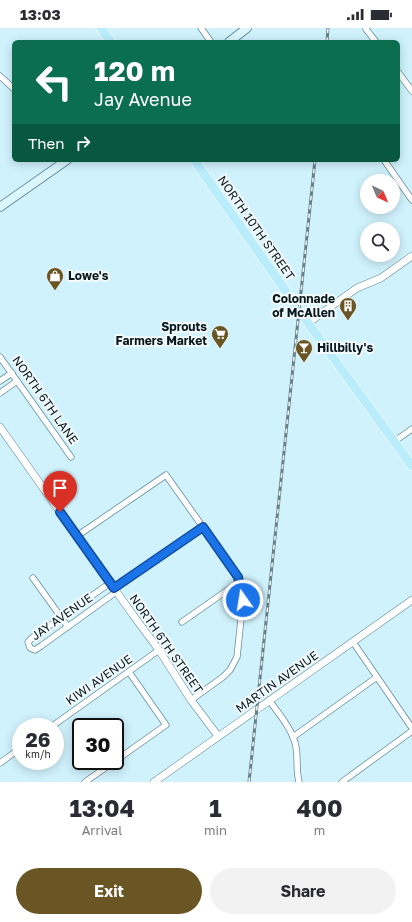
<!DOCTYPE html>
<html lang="en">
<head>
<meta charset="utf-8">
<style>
  body { margin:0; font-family:"Golos Text",sans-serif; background:#f2f2f3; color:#2b2b33; height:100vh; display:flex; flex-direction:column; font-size:15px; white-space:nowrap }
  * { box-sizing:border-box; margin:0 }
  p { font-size:13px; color:#7c7c81 }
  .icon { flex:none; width:22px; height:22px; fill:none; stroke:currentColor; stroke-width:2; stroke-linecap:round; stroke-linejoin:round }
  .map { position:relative; height:754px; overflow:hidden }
  .side { display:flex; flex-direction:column; background:#fff; flex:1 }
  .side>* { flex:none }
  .top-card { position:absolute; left:12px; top:12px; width:388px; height:122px; border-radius:6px; box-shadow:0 2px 10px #0003; background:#0b6e4f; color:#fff; overflow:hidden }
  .needle { width:26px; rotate:136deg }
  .tools { position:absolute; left:360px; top:146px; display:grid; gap:8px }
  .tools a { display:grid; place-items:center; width:40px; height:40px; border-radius:50%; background:#fff; box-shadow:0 2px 10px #0003; font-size:20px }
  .speed { position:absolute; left:12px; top:690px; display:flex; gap:8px; font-size:20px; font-weight:700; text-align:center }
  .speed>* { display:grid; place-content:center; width:52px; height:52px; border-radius:50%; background:#fff; box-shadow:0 2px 10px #0003; line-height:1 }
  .speed small { font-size:10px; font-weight:400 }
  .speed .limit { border:2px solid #111; border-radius:6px; background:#fff; color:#111 }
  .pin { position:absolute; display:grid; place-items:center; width:34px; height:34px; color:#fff; margin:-41px -17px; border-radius:50% 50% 50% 0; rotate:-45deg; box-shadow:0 0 4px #0007 }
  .pin .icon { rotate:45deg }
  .me { position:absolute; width:44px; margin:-22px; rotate:347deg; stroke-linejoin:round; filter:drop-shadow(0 0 3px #0008) }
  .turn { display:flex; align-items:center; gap:14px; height:84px; padding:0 16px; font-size:18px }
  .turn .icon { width:52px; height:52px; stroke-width:2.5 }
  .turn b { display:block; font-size:28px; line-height:34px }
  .then { display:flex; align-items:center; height:38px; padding:0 16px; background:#0003; gap:8px; font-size:15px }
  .eta { display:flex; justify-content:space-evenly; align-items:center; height:68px; text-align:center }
  .eta b { font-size:24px; font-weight:700; line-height:28px }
  .button { display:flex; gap:8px; margin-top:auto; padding:8px 16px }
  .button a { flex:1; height:46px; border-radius:24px; background:#695624; color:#fff; font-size:16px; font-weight:700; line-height:46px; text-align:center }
  .button a+a { background:#f2f2f3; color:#2b2b33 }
  .status { display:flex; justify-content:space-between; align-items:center; height:28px; padding:0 20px; background:#fff; direction:ltr }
  .status svg { height:11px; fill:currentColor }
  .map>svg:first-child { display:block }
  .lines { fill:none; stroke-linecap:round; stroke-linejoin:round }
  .minor-casing { stroke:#638b97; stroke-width:7 }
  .tertiary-casing { stroke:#638b97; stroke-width:8 }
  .secondary-casing { stroke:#638b97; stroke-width:10 }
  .primary-casing { stroke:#fff; stroke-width:10 }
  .minor { stroke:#fff; stroke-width:5.5 }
  .tertiary { stroke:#fff; stroke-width:7 }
  .secondary { stroke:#dcf6fe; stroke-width:8 }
  .primary { stroke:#b9edfc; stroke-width:9 }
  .rail-casing { stroke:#688088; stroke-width:3 }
  .rail { stroke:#f2fafd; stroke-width:1.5; stroke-dasharray:4.5; stroke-linecap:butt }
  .route-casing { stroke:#114b97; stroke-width:10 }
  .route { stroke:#1a73e8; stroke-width:7 }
  .labels { text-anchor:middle; stroke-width:4; stroke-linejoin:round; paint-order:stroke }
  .street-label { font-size:12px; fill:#09191e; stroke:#f2fafd }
  .poi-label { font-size:12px; font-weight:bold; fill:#09191e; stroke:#f2fafd; text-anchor:start }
</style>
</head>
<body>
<div class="status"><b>13:03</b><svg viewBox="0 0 49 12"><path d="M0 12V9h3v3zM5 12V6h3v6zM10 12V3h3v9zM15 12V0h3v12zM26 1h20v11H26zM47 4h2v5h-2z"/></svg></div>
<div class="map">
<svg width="412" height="754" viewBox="0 0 412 754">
  <rect width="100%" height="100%" fill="#d0f2fd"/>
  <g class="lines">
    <defs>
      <g id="minor">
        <polyline points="201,0 211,14"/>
        <polyline points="366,1 376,14"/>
        <polyline points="398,44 412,63"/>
        <polyline points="0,48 14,61"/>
        <polyline points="384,132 412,172"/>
        <polyline points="0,329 71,429"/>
        <polyline points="0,353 12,345"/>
        <polyline points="0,365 17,353"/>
        <polyline points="395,413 412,401"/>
        <polyline points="77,508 166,447 234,543 238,549 243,572 237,629 230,642 223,649 191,672"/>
        <polyline points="33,550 68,599"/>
        <polyline points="110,555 33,609 28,614 30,620 35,622 41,618 116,564"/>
        <polyline points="114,560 203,499"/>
        <polyline points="182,594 239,554"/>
        <polyline points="353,614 412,700"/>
        <path d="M269 672C279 686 293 702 296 719 298 731 296 742 299 754"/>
        <polyline points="51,699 159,622"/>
        <polyline points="293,709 377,649"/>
        <polyline points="115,733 166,697 129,644"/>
        <polyline points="0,735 21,720"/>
        <polyline points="85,754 115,733"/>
        <polyline points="342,754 412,703"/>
      </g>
      <g id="tertiary">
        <polyline points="308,295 357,260 381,250 412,228"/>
        <polyline points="0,399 133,587 159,622 191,672 218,708"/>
        <polyline points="154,754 412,572"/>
      </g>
      <g id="secondary">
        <polyline points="229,14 247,0"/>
        <polyline points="0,179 67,132"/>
      </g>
      <g id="primary">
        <polyline points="101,0 111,14"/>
        <polyline points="194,132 308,295 412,438"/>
      </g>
    </defs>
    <use href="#minor" class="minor-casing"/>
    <use href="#tertiary" class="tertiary-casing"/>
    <use href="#secondary" class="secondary-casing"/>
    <use href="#primary" class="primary-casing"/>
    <use href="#minor" class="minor"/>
    <use href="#tertiary" class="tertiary"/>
    <use href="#secondary" class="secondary"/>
    <use href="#primary" class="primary"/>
    <defs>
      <g id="rail">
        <polyline points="327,14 328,0"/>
        <polyline points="249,754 315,132"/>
      </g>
    </defs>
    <use href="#rail" class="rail-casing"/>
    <use href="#rail" class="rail"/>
  </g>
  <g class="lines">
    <defs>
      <polyline id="route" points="60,484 114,560 203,499 238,549 243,572"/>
    </defs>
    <use href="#route" class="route-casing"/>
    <use href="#route" class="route"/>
  </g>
  <defs>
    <symbol id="shop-pin" viewBox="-11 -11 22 30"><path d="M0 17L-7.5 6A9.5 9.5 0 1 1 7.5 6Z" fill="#695624" stroke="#f2fafd"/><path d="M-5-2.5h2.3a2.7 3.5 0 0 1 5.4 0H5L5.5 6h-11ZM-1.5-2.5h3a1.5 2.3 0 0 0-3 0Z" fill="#fff"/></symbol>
    <symbol id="building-pin" viewBox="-11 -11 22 30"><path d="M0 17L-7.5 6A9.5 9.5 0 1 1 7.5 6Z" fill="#695624" stroke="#f2fafd"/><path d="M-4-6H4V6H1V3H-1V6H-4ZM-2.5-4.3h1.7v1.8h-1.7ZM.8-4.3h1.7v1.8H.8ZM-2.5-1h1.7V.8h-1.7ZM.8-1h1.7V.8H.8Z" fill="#fff"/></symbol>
    <symbol id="supermarket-pin" viewBox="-11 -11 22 30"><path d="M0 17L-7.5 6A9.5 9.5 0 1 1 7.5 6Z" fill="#695624" stroke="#f2fafd"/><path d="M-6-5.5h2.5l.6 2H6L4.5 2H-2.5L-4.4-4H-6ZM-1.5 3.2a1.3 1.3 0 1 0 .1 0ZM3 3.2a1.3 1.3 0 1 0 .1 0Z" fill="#fff"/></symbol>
    <symbol id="bar-pin" viewBox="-11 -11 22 30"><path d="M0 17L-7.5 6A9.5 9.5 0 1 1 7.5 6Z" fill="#695624" stroke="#f2fafd"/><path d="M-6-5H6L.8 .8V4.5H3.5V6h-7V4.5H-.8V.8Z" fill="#fff"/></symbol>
  </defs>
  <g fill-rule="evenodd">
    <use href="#shop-pin" x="45" y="238" width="20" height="27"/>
    <use href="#building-pin" x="338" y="268" width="20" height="27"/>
    <use href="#supermarket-pin" x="210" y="296" width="20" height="27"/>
    <use href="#bar-pin" x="294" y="310" width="20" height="27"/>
  </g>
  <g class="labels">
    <g class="street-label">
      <text transform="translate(256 200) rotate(55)" y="4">NORTH 10TH STREET</text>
      <text transform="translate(45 372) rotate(55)" y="4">NORTH 6TH LANE</text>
      <text transform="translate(62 589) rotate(-35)" y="4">JAY AVENUE</text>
      <text transform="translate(166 616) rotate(55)" y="4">NORTH 6TH STREET</text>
      <text transform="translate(99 652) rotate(-35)" y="4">KIWI AVENUE</text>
      <text transform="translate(277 654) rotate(-35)" y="4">MARTIN AVENUE</text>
    </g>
    <g class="poi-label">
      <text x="68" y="252">Lowe's</text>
      <text x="335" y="275" text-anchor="end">Colonnade<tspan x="335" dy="14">of McAllen</tspan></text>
      <text x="207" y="303" text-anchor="end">Sprouts<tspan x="207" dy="14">Farmers Market</tspan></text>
      <text x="317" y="324">Hillbilly's</text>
    </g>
  </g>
</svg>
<div class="tools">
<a><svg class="needle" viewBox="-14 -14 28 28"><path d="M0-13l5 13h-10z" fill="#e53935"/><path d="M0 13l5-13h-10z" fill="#7c7c81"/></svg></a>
<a><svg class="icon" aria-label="search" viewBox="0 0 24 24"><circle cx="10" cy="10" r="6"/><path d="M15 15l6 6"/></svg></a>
</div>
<div class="speed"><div>26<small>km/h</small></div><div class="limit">30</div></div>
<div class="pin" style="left:60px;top:484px;background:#d93025"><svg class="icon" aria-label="arrive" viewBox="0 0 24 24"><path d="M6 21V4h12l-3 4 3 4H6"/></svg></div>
<svg class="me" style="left:243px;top:572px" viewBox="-20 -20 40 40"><circle r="17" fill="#1a73e8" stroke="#fff" stroke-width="3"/><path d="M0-11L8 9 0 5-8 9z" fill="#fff"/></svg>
<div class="top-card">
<div class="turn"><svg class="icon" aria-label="left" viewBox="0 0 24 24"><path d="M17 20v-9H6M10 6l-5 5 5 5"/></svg><div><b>120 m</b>Jay Avenue</div></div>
<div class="then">Then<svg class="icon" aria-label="right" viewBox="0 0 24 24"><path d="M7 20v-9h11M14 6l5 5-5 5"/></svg></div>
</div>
</div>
<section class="side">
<div class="eta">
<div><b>13:04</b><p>Arrival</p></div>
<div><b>1</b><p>min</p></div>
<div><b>400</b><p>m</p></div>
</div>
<div class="button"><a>Exit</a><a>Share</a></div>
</section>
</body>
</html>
